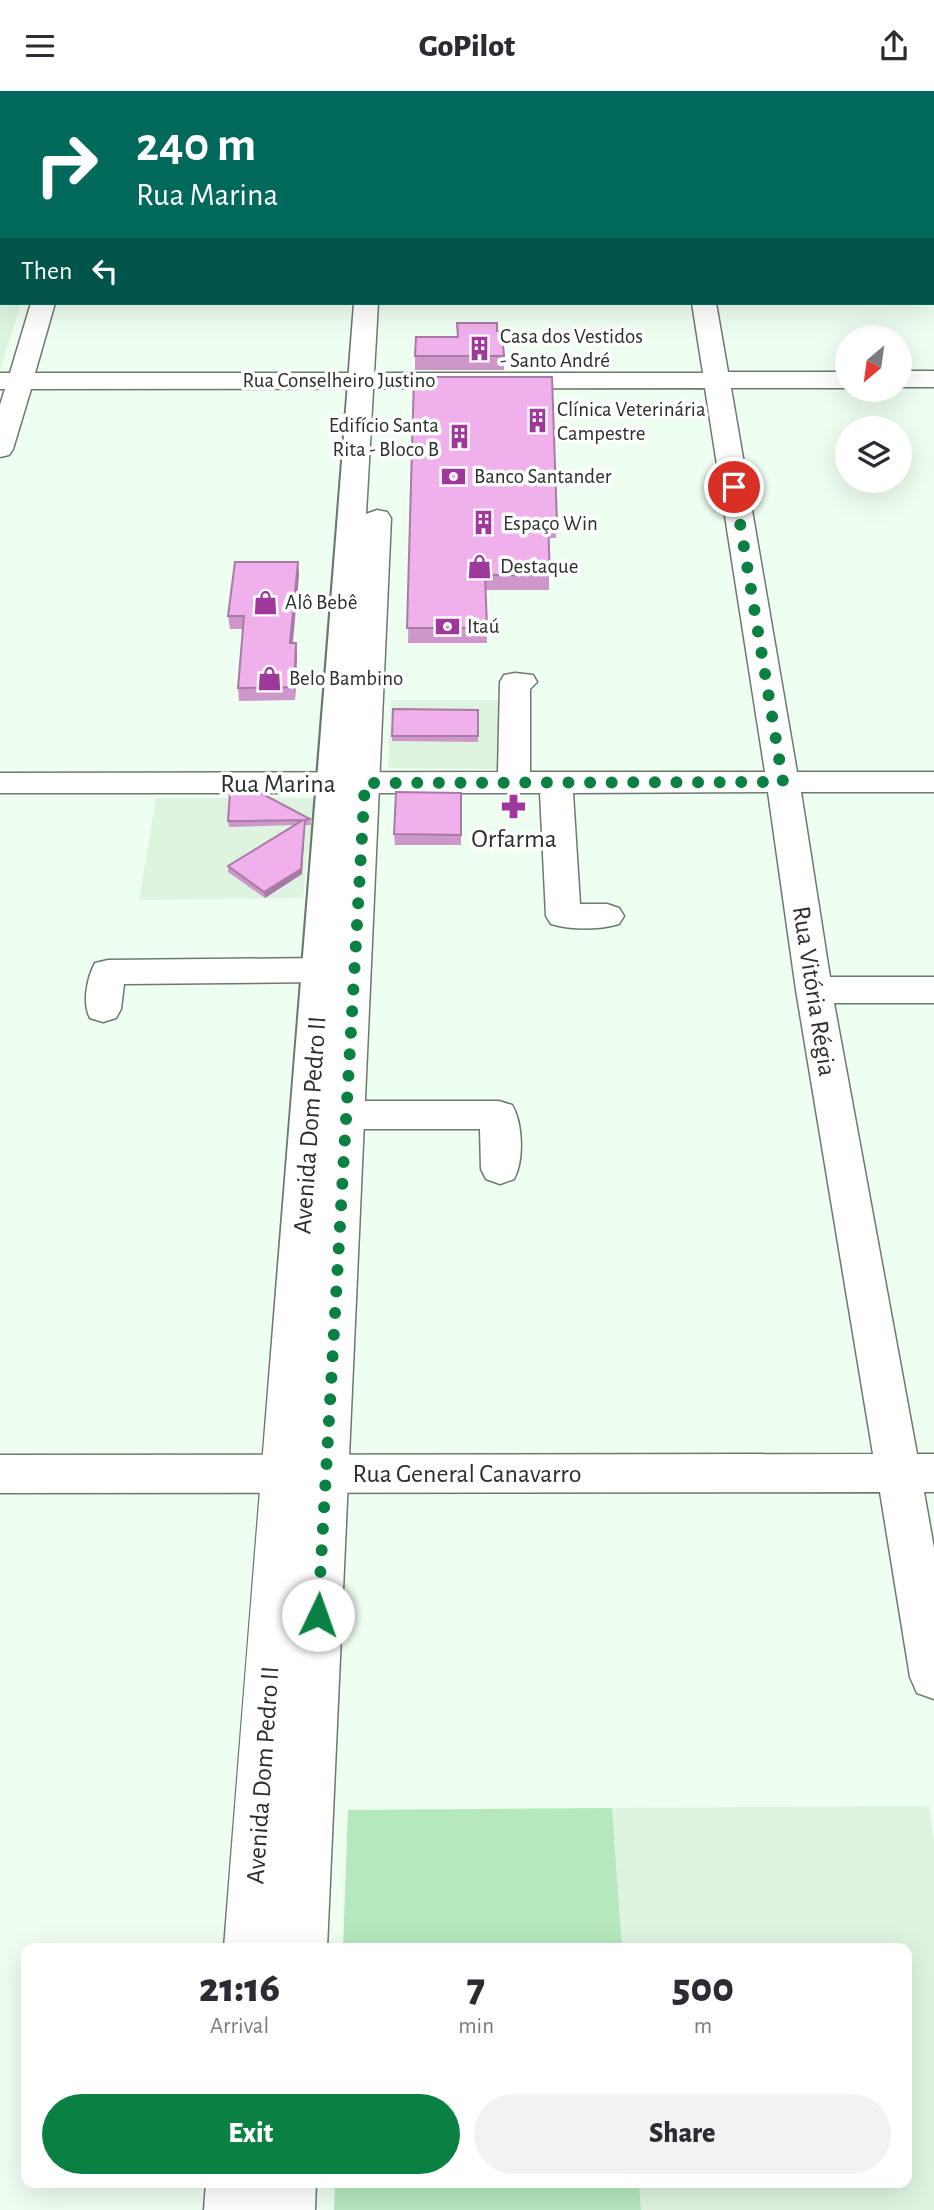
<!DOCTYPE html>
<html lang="en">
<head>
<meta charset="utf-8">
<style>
  body { margin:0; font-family:"Alegreya Sans",sans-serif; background:#f2f2f3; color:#2b2b33; height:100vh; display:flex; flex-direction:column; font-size:26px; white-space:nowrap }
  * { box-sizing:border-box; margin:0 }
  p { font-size:23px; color:#7c7c81 }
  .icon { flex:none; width:38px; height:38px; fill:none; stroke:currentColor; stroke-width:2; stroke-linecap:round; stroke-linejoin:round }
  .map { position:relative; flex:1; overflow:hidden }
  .drawer { position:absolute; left:21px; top:1852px; width:891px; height:245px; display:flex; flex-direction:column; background:#fff; border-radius:14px; box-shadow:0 7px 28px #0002 }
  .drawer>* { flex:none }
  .banner { position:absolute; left:0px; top:0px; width:934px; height:214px; box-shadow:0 7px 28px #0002; background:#00695c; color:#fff; overflow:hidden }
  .needle { width:46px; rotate:209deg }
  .buttons { position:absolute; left:835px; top:234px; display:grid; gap:14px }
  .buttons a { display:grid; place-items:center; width:77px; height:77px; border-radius:50%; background:#fff; box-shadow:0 7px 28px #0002; font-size:35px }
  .pin { position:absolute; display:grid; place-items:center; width:60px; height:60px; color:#fff; margin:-30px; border:4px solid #fff; border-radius:50%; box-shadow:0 2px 7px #0007 }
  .me { position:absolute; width:77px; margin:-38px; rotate:3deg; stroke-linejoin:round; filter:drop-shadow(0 0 5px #0008) }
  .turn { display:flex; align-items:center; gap:24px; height:147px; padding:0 21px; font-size:32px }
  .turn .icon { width:91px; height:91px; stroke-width:2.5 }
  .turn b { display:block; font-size:49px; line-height:60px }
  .then { display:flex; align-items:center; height:66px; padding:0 21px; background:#0003; gap:14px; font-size:26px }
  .eta { display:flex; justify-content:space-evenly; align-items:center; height:119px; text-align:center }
  .eta b { font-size:42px; font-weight:800; line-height:49px }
  .action { display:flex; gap:14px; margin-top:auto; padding:14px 21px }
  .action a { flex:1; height:80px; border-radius:42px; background:#0b8043; color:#fff; font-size:28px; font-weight:800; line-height:80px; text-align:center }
  .action a+a { background:#f2f2f3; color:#2b2b33 }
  header { display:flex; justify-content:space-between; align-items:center; height:91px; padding:0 21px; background:#fff; font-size:32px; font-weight:800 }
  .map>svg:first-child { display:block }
  .built { fill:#def4e1 }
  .green { fill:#b6e8be }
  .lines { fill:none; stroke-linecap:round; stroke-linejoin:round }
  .minor-casing { stroke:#6c7a6e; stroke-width:3 }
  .major-casing { stroke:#6c7a6e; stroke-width:3 }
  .minor { fill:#fff; fill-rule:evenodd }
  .major { fill:#fff; fill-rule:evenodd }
  .wall { fill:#ce97ca }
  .shaded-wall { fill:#a87ba4 }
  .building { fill:#f0b0eb; stroke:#a87ba4; stroke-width:2 }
  .route { stroke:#0b8043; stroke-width:12; stroke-dasharray:0 21.6 }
  .labels { text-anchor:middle; stroke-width:7; stroke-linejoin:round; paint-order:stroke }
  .far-poi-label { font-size:21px; fill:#2a302b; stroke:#fff; text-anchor:start }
  .far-street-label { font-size:21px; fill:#2a302b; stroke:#fff }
  .street-label { font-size:26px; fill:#2a302b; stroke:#fff }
  .poi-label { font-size:26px; fill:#2a302b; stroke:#fff }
</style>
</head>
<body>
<header><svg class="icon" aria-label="menu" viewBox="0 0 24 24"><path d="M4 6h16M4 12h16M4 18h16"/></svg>GoPilot<svg class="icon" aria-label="share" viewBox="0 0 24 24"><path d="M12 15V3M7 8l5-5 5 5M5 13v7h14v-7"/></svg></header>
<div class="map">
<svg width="934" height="2119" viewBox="0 0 934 2119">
  <rect width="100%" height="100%" fill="#eefef0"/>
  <g class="built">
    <polygon points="0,53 2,212 21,212 0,280"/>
    <polygon points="391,609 505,609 505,678 388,677"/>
    <polygon points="156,707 314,707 303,807 139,809"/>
    <polygon points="929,1715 934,1750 934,2119 641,2119 639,2091 906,2091 906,1857 622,1857 612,1717"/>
  </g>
  <g class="green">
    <polygon points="612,1717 622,1857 343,1857 348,1719"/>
    <polygon points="335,2091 639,2091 641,2119 334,2119"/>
  </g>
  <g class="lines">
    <defs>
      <g id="minor">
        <polygon points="95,0 115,0 94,2"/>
        <rect x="659" y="0" width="20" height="2"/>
        <rect x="933" y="20" width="1" height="12"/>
        <rect x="0" y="51" width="2" height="14"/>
        <polygon points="2,144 2,163 0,163 0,145"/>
        <path d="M31 212H55L35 282H703L692 212H716L728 281H847V297H731L797 681H934V701H801L830 886H934V912H834L917 1363H934V1401H924L934 1457V1608L917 1602 910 1586 880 1401 0 1402V1364L873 1363 796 899 768 701 573 702 580 813H607L619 817 624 825 619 833C598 839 572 839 551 833L546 825 540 702H0V682L498 681 500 591 504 584 515 582 533 584 537 591 530 598V681H765L705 297 31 298 13 358 9 364 0 366V314L5 298H0V282H10Z"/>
        <rect x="900" y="280" width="34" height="16"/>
        <path d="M321 867 334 870 339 879 334 888 321 891 124 893 121 918 116 927 103 931 90 927C82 912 87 887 95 872L108 869Z"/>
        <path d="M347 1010H499L512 1014C523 1032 524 1070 514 1088L500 1093 486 1088 481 1078 480 1038H347L334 1034 328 1024 334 1014Z"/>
      </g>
      <g id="major">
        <rect x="370" y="0" width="20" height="2"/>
        <rect x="0" y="20" width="2" height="12"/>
        <path d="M354 212H378L366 423 377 419 387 421 391 427 327 1857H224C266 1308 313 760 354 212Z"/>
        <polygon points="206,2091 316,2091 315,2119 204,2119"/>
      </g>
    </defs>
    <use href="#minor" class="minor-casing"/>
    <use href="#major" class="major-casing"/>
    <use href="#minor" class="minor"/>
    <use href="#major" class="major"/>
  </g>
  <g class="wall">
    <polygon points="497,240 504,265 504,279 415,279 415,265 457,246"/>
    <polygon points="414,286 557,432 556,447 549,447 549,499 486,499 487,552 408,552"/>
    <polygon points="298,471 299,484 293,552 296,552 297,565 295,609 239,610 238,597 243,538 230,538 228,525"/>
    <polygon points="393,618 478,619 478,651 392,650"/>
    <polygon points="461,702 461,754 395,754 394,743"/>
    <polygon points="310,728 311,734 305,734 302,783 265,807 228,781 228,775 294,734 229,736 228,730"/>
  </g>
  <g class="shaded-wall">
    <polygon points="298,471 299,484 291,565 290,552"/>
    <polygon points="296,552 297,565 295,609 294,596"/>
    <polygon points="305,729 302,783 265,807 264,801"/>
  </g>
  <g class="building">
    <rect x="293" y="0" width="52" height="2"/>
    <polygon points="457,232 497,232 497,240 502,240 504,265 415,265 416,246 458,246"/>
    <polygon points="414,286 552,286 557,432 548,432 550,484 485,484 487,537 407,537"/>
    <polygon points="235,471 298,471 290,552 296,552 294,596 238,597 244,525 228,525"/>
    <polygon points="393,618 478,619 478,645 392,645"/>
    <polygon points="230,701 259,701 310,728 305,729 301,778 264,801 228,775 303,729 228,730"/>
    <polygon points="396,701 461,702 461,744 394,743"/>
  </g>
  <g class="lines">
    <polyline class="route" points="318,1524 365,692 783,691 734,396"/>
  </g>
  <defs>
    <symbol id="building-bare" viewBox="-9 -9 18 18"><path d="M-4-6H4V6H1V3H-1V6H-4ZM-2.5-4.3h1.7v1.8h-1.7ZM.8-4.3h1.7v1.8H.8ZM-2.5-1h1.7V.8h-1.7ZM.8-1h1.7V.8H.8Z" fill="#9f389b" stroke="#fff" stroke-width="2.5" paint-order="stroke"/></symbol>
    <symbol id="bank-bare" viewBox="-9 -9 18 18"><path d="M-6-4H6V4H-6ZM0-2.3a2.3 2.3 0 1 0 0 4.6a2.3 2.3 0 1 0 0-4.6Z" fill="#9f389b" stroke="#fff" stroke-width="2.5" paint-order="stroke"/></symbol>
    <symbol id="shop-bare" viewBox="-9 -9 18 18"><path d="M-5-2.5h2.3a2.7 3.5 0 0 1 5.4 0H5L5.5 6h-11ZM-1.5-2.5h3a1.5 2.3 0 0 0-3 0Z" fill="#9f389b" stroke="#fff" stroke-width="2.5" paint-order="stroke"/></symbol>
    <symbol id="pharmacy-bare" viewBox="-9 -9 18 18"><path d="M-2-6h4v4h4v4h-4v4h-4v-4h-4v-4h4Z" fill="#9f389b" stroke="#fff" stroke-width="2.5" paint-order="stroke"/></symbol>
  </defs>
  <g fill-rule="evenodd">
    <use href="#building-bare" x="462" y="240" width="35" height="35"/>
    <use href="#building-bare" x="520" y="312" width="35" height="35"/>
    <use href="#building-bare" x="442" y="328" width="35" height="35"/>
    <use href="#bank-bare" x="436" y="368" width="35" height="35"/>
    <use href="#building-bare" x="466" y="414" width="35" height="35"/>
    <use href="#shop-bare" x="462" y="458" width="35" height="35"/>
    <use href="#shop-bare" x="248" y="494" width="35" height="35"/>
    <use href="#bank-bare" x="430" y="518" width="35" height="35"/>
    <use href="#shop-bare" x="252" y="570" width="35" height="35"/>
    <use href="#pharmacy-bare" x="496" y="698" width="35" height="35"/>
  </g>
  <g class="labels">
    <g class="far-poi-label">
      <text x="500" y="252">Casa dos Vestidos<tspan x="500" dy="24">- Santo André</tspan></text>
      <text x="557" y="325">Clínica Veterinária<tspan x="557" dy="24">Campestre</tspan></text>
      <text x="439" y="341" text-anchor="end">Edifício Santa<tspan x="439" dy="24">Rita - Bloco B</tspan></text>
      <text x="474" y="392">Banco Santander</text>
      <text x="503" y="439">Espaço Win</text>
      <text x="500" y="482">Destaque</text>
      <text x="285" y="518">Alô Bebê</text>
      <text x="467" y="542">Itaú</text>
      <text x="289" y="594">Belo Bambino</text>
    </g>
    <g class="far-street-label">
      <text x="339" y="296">Rua Conselheiro Justino</text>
    </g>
    <g class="street-label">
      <text x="278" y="701">Rua Marina</text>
      <text transform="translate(815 900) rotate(81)" y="9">Rua Vitória Régia</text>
      <text transform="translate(309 1034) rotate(-86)" y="9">Avenida Dom Pedro II</text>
      <text x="467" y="1391">Rua General Canavarro</text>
      <text transform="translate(262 1684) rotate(-86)" y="9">Avenida Dom Pedro II</text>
    </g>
    <g class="poi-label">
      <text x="514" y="756">Orfarma</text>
    </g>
  </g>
</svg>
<div class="buttons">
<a><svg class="needle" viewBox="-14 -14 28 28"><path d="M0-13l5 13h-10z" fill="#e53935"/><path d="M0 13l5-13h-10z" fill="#7c7c81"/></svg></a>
<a><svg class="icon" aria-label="layers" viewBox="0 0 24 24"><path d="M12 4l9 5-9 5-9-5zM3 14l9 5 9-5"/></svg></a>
</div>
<div class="pin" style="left:734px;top:396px;background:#d93025"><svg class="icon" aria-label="arrive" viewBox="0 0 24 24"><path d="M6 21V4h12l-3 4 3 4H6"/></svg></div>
<svg class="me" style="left:318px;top:1524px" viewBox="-20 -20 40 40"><circle r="19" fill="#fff"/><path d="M0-13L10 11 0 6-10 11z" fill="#0b8043"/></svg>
<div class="banner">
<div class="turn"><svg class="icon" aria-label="right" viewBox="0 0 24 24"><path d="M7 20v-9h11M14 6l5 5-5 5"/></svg><div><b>240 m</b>Rua Marina</div></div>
<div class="then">Then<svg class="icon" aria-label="left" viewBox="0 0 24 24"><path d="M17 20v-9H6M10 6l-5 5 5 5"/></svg></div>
</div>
<section class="drawer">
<div class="eta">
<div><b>21:16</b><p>Arrival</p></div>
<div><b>7</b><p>min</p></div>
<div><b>500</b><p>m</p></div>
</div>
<div class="action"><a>Exit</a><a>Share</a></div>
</section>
</div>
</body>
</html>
